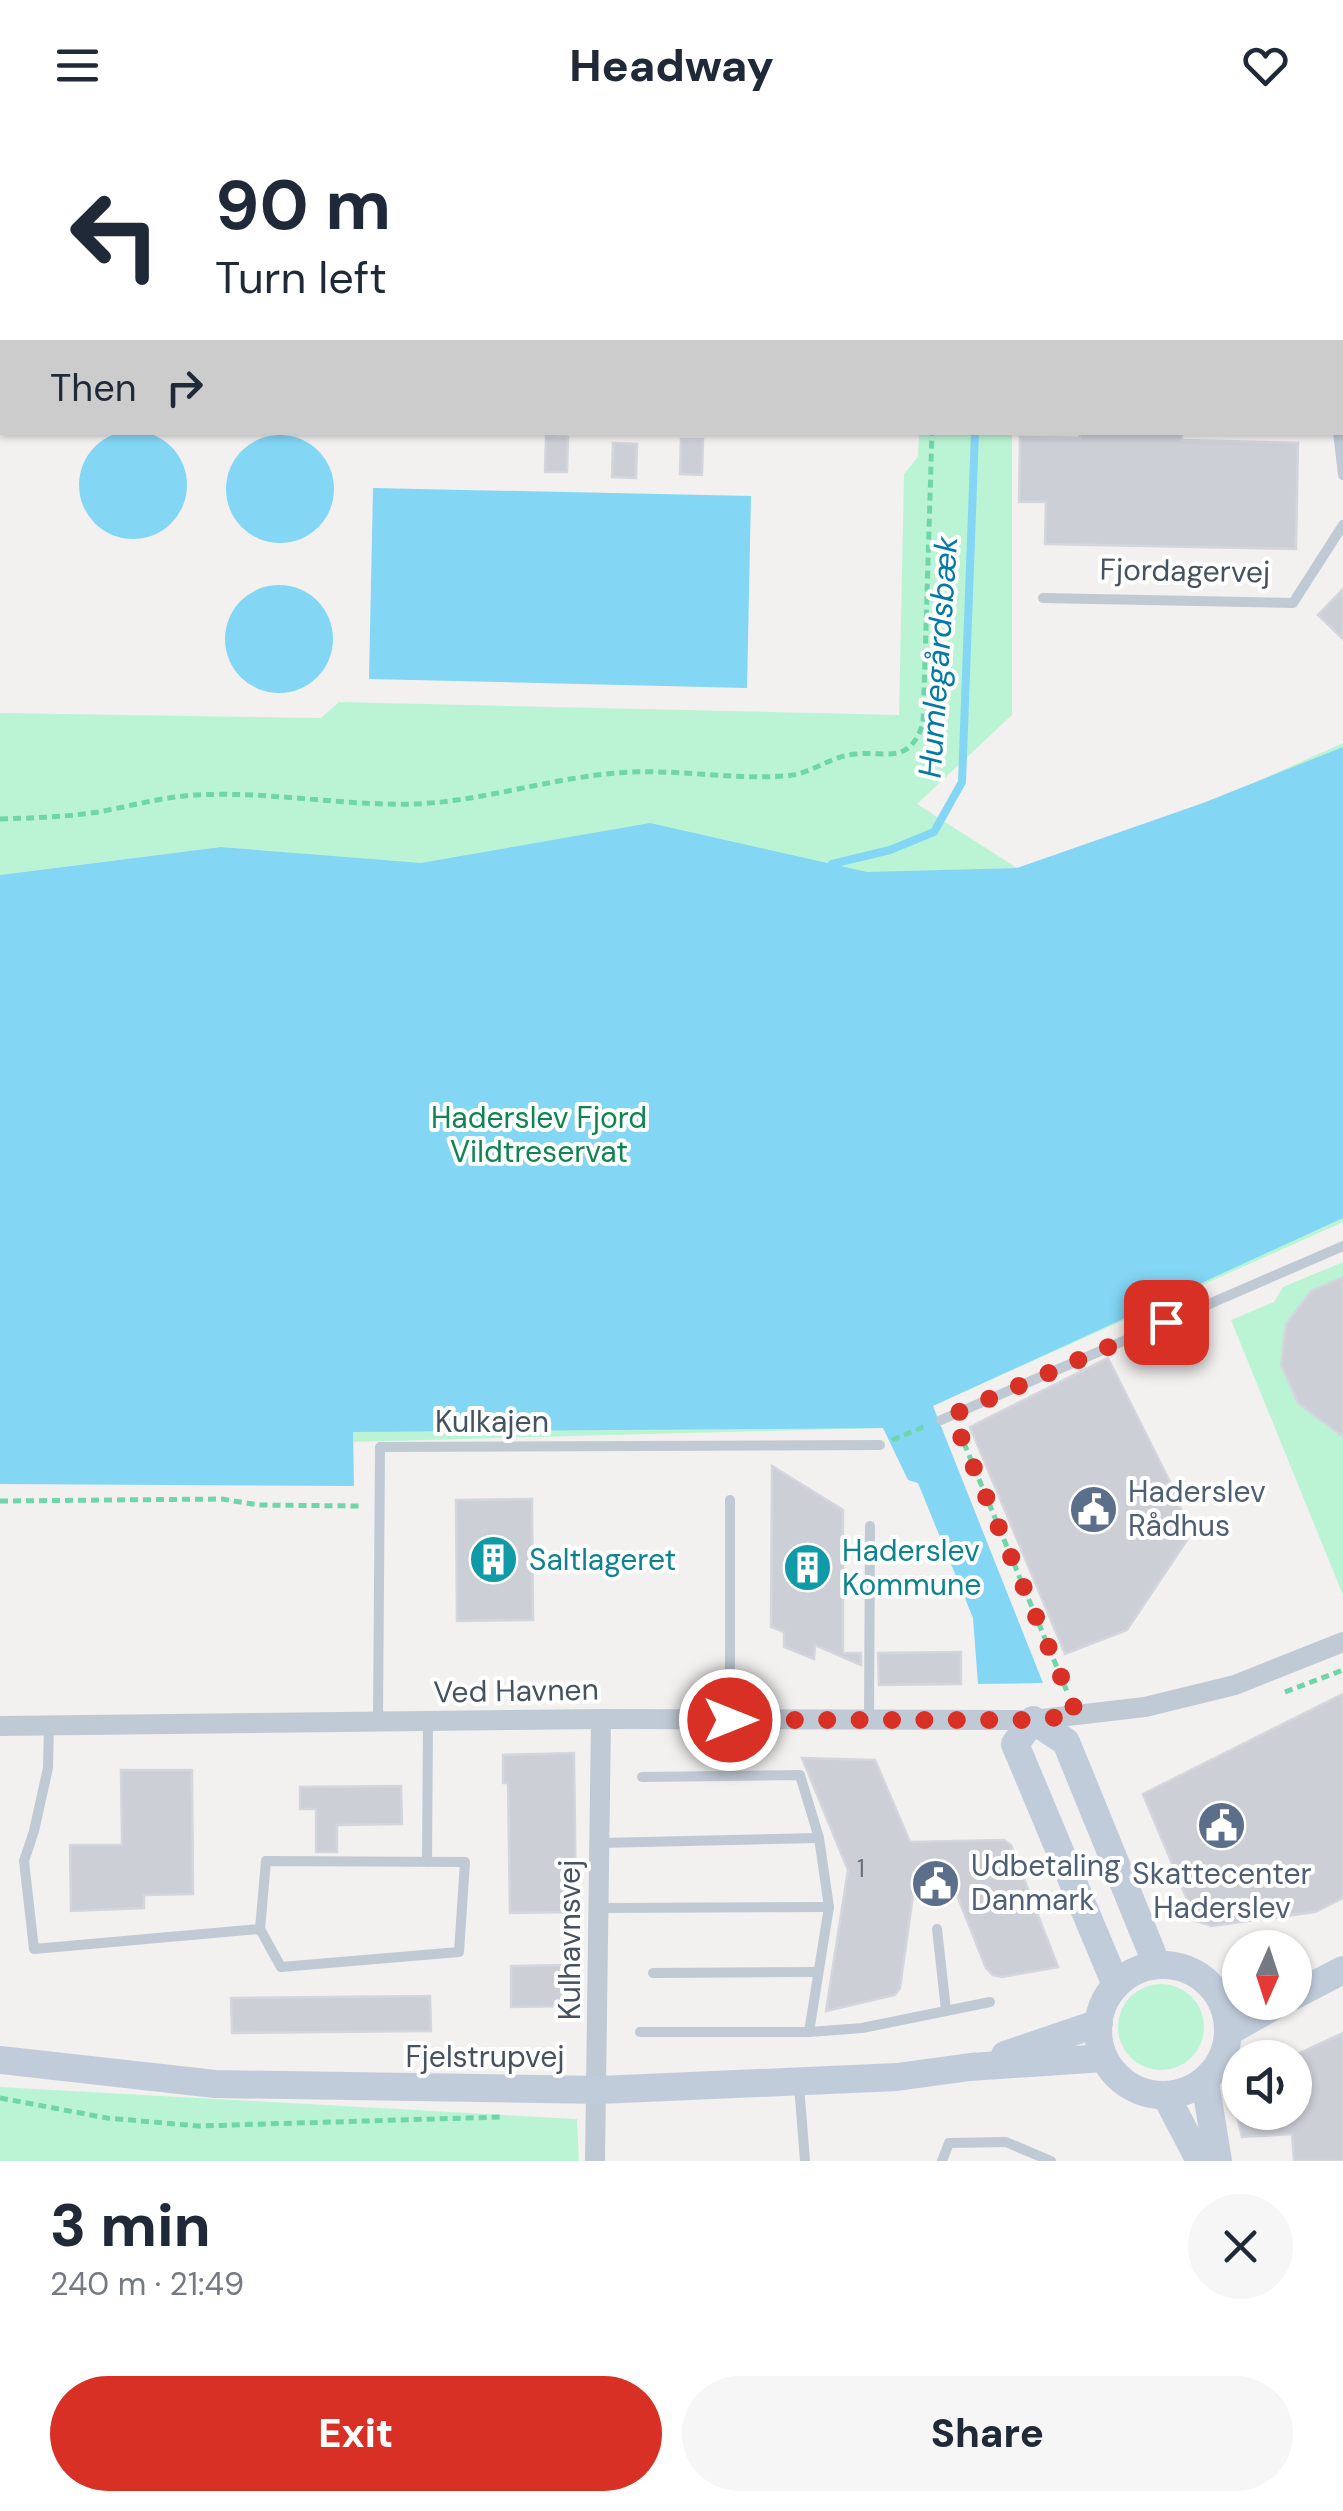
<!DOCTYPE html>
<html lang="en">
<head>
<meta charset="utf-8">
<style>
  body { margin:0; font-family:"DM Sans",sans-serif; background:#f6f6f7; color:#1f2937; height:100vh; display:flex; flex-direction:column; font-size:38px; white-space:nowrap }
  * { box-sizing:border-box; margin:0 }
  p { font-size:32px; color:#747a83 }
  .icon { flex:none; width:55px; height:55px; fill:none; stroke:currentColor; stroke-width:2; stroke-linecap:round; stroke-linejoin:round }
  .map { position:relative; height:2031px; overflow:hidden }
  .drawer { display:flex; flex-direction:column; background:#fff; flex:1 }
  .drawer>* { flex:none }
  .hud { position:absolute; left:0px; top:0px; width:1345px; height:305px; box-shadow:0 2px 8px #0004; background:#fff; color:#1f2937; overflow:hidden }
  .needle { width:65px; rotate:183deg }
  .buttons { position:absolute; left:1222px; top:1800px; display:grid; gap:20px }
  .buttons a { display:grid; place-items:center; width:90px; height:90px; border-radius:50%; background:#fff; box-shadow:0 2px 8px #0004; font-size:50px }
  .pin { position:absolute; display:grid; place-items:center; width:85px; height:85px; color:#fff; margin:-42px; border-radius:20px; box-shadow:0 5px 15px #0006 }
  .me { position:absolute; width:110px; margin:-55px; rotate:90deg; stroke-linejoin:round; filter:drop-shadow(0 0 8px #0008) }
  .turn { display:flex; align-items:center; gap:35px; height:210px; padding:0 50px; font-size:45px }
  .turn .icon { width:130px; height:130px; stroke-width:2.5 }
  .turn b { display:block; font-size:70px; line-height:85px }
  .then { display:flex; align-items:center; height:95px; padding:0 50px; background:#0003; gap:20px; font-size:38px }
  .round { display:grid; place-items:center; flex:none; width:105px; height:105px; border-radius:52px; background:#f6f6f7 }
  .overview { display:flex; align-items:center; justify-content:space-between; height:170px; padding:0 50px }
  h1 { font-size:60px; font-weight:800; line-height:75px }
  .button { display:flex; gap:20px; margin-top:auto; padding:20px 50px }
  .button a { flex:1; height:115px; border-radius:60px; background:#d93025; color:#fff; font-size:40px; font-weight:800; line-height:115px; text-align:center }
  .button a+a { background:#f6f6f7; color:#1f2937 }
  header { display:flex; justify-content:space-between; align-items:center; height:130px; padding:0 50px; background:#fff; font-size:45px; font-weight:800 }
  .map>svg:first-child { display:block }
  .green { fill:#bbf4d5 }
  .water { fill:#84d6f5 }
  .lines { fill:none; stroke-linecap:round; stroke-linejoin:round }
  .stream { stroke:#84d6f5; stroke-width:8 }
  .building { fill:#cccfd6; stroke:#d4d6dd; stroke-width:2.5 }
  .path { stroke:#6fd6aa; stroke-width:5; stroke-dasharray:8 5; stroke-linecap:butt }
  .lane { stroke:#c0cad4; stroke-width:10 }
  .street { stroke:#c0cad4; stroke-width:20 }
  .secondary { stroke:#c1ccdb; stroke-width:28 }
  .route { stroke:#d93025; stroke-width:18; stroke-dasharray:0 32.4 }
  .labels { text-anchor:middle; stroke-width:8; stroke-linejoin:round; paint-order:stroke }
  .number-label { font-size:25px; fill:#68717e }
  .street-label { font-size:30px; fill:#465260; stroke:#fff }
  .park-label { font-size:30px; fill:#0e8551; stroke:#fff }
  .service-label { font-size:30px; fill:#4e5e75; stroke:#fff; text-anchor:start }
  .culture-label { font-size:30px; fill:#0d838f; stroke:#fff; text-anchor:start }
  .water-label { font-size:32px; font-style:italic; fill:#027aa8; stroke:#fff }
</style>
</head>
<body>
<header><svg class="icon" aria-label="menu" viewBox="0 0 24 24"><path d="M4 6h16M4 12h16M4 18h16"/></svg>Headway<svg class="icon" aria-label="heart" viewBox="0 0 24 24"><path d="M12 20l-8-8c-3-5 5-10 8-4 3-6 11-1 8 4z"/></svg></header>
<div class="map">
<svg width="1343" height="2031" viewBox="0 0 1343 2031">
  <rect width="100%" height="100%" fill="#f3f0f0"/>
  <g class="green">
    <polygon points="919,303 1012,303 1012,585 917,674 1017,738 918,741 1012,761 1343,613 1343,1092 883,1298 0,1321 0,757 313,725 221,717 0,745 0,583 321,588 339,572 899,585 904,344 918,327"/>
    <polygon points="1343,1132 1343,1465 1231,1190 1274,1172 1283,1157"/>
    <circle cx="1161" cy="1897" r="43"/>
    <polygon points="0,1957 577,1989 579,2031 0,2031"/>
  </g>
  <g class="water">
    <circle cx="133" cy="355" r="54"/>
    <circle cx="280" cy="359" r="54"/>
    <polygon points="373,358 751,366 747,558 369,549"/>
    <circle cx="279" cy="509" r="54"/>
    <polygon points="1343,617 1343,1088 933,1276 1043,1553 978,1554 973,1488 918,1353 908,1350 883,1298 353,1302 354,1356 0,1354 0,745 221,717 421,733 650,693 867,742 1017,738 1203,673"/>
  </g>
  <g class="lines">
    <g class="stream">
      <polyline points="985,2 985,0"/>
      <polyline points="832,734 890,720 934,702 962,652 975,302"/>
    </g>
  </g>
  <g class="building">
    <polygon points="1080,302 1182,302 1182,310 1298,313 1296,419 1045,414 1046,372 1019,372 1020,307 1080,308"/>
    <polygon points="546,306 568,307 567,342 545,342"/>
    <polygon points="681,309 703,309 702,345 680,344"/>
    <polygon points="613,313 637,314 636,348 612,347"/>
    <polygon points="1343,459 1343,509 1318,485"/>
    <polygon points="1343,1147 1343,1307 1298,1273 1281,1235 1286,1194 1311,1161"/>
    <polygon points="1108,1228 1171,1354 1191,1404 1127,1500 1065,1524 970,1297"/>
    <polygon points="772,1336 843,1380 843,1523 861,1523 861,1535 815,1515 814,1529 784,1517 784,1502 771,1497"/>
    <polygon points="532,1369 533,1490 457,1491 456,1370"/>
    <polygon points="961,1522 961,1554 879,1555 878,1523"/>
    <polygon points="1343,1564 1343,1768 1315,1782 1212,1796 1196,1791 1143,1664"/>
    <polygon points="574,1623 576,1782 510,1783 508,1653 503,1653 503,1625"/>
    <polygon points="802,1628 875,1630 910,1712 1004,1710 1011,1715 1058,1837 1002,1847 993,1845 986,1838 957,1765 913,1765 900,1858 895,1865 826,1881 848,1740"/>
    <polygon points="121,1640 192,1640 193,1764 144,1765 144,1778 71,1781 70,1715 122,1715"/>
    <polygon points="401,1656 402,1694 337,1695 337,1722 316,1722 316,1679 300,1679 300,1657"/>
    <polygon points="568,1835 569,1876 511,1877 511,1836"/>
    <polygon points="430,1866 431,1901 232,1903 231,1868"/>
    <polygon points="1343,1903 1343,2031 1294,2031 1292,2004 1242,2007 1236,1982 1295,1982 1295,1925"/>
  </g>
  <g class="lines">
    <g class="path">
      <polyline points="958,0 959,2"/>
      <polyline points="978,0 978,2"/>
      <path d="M0 689C33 688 66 687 98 682 131 676 162 667 196 665 269 661 342 676 415 674 484 671 550 648 618 643 673 638 729 650 784 646 811 645 829 626 856 624 889 621 908 635 923 594L932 302"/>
      <polyline points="959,1301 1068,1564"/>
      <polyline points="892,1310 928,1295"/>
      <polyline points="0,1371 222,1369 259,1375 362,1376"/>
      <polyline points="1285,1562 1343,1540"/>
      <polyline points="0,1968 107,1988 198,1996 500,1987"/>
    </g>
    <g class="lane">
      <polyline points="762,0 762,2"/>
      <polyline points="1126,0 1126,2"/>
      <polyline points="1325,0 1325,2"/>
      <polyline points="205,2 205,0"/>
      <polyline points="1342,187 1343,187"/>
      <polyline points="1338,302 1343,345"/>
      <polyline points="1043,468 1293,473 1343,395"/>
      <polyline points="941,1290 1343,1116"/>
      <polyline points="730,1370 730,1589"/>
      <polyline points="869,1589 870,1396"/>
      <polyline points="378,1591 380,1317 880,1315"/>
      <polyline points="49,1596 48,1638 34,1701 24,1731 34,1819 260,1799 281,1837 459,1822 465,1732 266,1731 260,1799"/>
      <polyline points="642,1647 800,1645 819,1708 829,1777 809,1902"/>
      <polyline points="600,1713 819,1708"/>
      <polyline points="427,1732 428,1592"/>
      <polyline points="600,1778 829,1777"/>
      <polyline points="937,1799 946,1880"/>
      <polyline points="653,1843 818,1842"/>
      <polyline points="640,1902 809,1902 862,1898 990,1872"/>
      <polyline points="799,1955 805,2031"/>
      <polyline points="942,2031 949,2013 1006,2012 1051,2031"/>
    </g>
    <g class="street">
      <polyline points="811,0 812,2"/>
      <polyline points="0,211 2,211"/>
      <polyline points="1342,240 1343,240"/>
      <polyline points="0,1596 601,1589 1033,1590 1145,1577 1235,1555 1343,1512"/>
      <polyline points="595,2031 601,1589"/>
    </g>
    <g class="secondary">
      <circle cx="1163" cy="1900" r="65"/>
      <polyline points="1116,1855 1015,1614 1033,1590 1066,1612 1157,1835"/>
      <polyline points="1295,1865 1343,1840"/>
      <polyline points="1228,1902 1281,1872"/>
      <polyline points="1005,1925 1099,1893"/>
      <polyline points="0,1930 215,1954 599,1960 897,1947 970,1937 1104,1928"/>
      <polyline points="1205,1951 1218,2031"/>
      <polyline points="1166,1966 1200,2031"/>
    </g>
  </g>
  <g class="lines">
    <polyline class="route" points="730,1590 1033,1590 1077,1585 952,1285 1166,1192"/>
  </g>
  <defs>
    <symbol id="civic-disc" viewBox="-11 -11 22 22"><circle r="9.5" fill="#5c6f8a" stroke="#fff"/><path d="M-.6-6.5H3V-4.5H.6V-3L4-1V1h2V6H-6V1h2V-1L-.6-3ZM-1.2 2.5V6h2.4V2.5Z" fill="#fff"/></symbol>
    <symbol id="building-disc" viewBox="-11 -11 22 22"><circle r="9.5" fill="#0f9aa8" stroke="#fff"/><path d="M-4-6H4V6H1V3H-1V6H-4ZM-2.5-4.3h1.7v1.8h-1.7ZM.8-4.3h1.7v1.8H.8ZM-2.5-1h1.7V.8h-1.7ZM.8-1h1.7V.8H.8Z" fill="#fff"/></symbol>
  </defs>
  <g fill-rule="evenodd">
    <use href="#civic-disc" x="1066" y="1352" width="55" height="55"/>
    <use href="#building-disc" x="466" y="1402" width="55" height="55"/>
    <use href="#building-disc" x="780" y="1410" width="55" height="55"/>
    <use href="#civic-disc" x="1194" y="1668" width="55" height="55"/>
    <use href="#civic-disc" x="908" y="1726" width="55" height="55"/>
  </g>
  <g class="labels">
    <g class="number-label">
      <text x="861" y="1747">1</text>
    </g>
    <g class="street-label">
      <text transform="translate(1185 441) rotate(1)" y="10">Fjordagervej</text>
      <text x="492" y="1302">Kulkajen</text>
      <text transform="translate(516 1561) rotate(-1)" y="10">Ved Havnen</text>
      <text transform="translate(570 1810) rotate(-90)" y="10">Kulhavnsvej</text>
      <text x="485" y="1937">Fjelstrupvej</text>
    </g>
    <g class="park-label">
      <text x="539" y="998">Haderslev Fjord<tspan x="539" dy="34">Vildtreservat</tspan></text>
    </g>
    <g class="service-label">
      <text x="1128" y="1372">Haderslev<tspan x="1128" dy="34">Rådhus</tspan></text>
      <text x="971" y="1746">Udbetaling<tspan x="971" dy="34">Danmark</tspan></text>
      <text x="1222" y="1754" text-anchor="middle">Skattecenter<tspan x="1222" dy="34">Haderslev</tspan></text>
    </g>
    <g class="culture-label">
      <text x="842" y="1431">Haderslev<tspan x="842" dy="34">Kommune</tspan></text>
      <text x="529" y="1440">Saltlageret</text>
    </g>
    <g class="water-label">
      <text transform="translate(938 527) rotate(-86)" y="11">Humlegårdsbæk</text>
    </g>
  </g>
</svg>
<div class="buttons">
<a><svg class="needle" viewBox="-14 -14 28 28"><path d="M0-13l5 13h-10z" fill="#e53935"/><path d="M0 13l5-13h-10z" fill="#747a83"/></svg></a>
<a><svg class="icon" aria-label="sound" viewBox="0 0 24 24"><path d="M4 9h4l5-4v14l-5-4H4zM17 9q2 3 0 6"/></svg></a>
</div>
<div class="pin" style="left:1166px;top:1192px;background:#d93025"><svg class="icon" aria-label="arrive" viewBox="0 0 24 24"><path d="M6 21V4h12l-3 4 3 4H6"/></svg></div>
<svg class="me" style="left:730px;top:1590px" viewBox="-20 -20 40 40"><circle r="17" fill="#d93025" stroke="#fff" stroke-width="3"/><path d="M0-11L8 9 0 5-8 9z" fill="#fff"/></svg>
<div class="hud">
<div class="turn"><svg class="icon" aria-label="left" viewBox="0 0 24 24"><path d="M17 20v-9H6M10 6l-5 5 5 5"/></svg><div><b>90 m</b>Turn left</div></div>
<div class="then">Then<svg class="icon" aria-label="right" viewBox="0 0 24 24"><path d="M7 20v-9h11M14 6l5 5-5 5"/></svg></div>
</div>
</div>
<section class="drawer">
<div class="overview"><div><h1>3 min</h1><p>240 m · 21:49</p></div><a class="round"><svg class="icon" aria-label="close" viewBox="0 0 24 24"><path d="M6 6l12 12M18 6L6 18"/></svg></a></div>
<div class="button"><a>Exit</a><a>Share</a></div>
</section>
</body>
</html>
